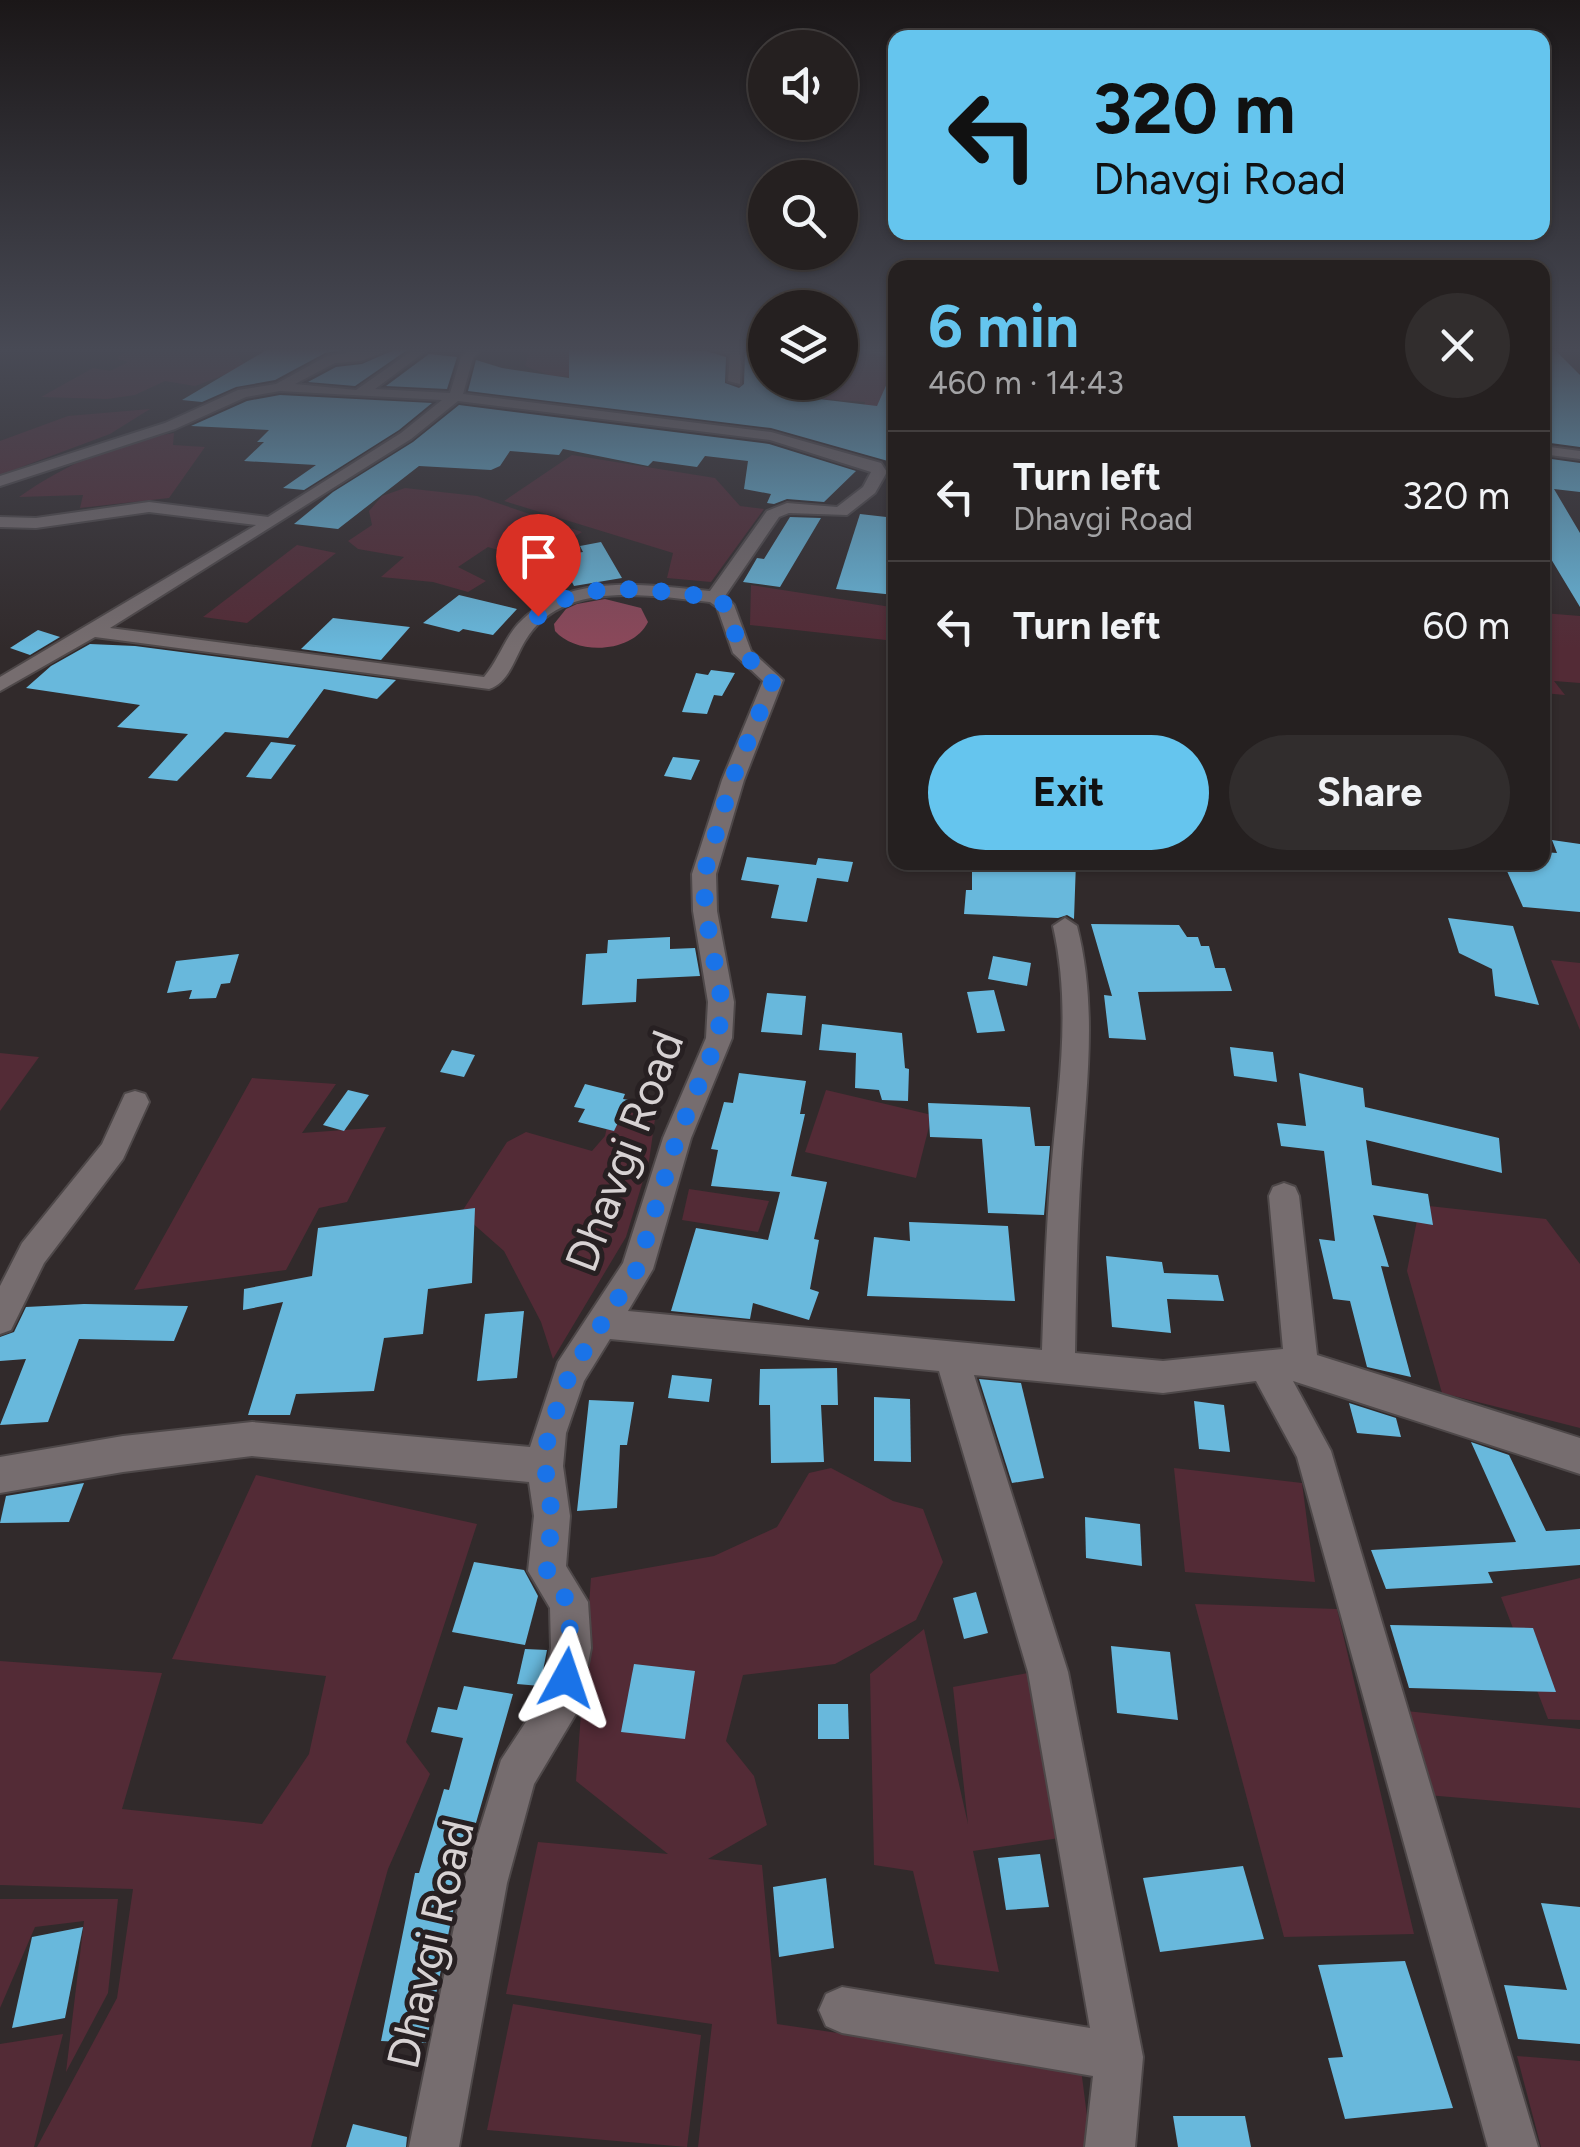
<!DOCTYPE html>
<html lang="en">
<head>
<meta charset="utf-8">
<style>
  body { margin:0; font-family:Figtree,sans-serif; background:#312d2d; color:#f1f3f6; height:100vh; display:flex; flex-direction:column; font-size:38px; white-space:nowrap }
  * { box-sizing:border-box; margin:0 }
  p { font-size:32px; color:#a3a3a5 }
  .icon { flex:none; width:55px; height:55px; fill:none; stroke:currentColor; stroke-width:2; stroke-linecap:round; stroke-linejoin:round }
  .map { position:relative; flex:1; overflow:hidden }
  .drawer { position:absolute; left:888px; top:260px; width:662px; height:610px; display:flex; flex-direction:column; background:#252020; border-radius:20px; box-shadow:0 2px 8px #0004,0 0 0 2px #423e3e }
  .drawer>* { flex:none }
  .hud { position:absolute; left:888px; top:30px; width:662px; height:210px; border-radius:20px; box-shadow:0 2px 8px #0004,0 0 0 2px #423e3e; background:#65c5ee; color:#111; overflow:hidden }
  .controls { position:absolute; left:748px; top:30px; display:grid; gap:20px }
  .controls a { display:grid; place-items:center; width:110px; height:110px; border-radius:50%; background:#252020; box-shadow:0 2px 8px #0004,0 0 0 2px #423e3e; font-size:50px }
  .pin { position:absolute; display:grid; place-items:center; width:85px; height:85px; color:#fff; margin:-102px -42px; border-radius:50% 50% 50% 0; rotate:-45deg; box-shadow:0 0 10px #0007 }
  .pin .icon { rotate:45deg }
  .me { position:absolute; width:110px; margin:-55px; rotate:5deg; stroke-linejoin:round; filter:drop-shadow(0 0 8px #0008) }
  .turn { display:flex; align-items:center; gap:35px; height:210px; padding:0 40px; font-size:45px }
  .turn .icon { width:130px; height:130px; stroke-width:2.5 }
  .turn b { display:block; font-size:70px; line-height:85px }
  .round { display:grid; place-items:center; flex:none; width:105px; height:105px; border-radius:52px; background:#312d2d }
  .overview { display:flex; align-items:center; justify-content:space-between; height:170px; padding:0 40px }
  h1 { font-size:60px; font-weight:700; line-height:75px; color:#65c5ee }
  .primary-button { display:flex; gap:20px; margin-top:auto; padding:20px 40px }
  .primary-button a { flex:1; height:115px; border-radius:60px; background:#65c5ee; color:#111; font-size:40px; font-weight:700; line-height:115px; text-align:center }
  .primary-button a+a { background:#312d2d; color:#f1f3f6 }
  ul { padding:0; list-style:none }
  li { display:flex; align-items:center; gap:30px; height:130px; padding:0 40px; border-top:2px solid #423e3e }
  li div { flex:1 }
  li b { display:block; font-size:38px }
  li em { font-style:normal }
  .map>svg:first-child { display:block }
  .green { fill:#532b36 }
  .water { fill:#8b485a }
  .building { fill:#68b8dc }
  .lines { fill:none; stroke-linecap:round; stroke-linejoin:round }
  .minor-casing { stroke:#4e4849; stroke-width:4 }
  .minor { fill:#766d6f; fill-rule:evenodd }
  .route { stroke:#1a73e8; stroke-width:18; stroke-dasharray:0 32.4 }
  .labels { text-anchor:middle; stroke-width:10; stroke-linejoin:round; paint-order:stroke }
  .near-street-label { font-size:45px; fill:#d7d2d3; stroke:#272022 }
</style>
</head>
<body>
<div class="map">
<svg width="1580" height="2147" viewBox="0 0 1580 2147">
  <rect width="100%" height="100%" fill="#312a2b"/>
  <g class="green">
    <polygon points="136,348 179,351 184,348 234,348 246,367 195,386 165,381 135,395 107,399 41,397 93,368 110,371 128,362 115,358"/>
    <polygon points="516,348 603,348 589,377 552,376 525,366 528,354"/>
    <polygon points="859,348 895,355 876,417 862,415 865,402 812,398 819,383 840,382 840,354"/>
    <polygon points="150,409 110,434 0,475 0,441 68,416"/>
    <path d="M174 433 173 445 205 447 169 498 80 508 83 495 19 497C66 464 118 441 174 433Z"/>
    <polygon points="572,455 715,478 740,506 764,509 711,582 667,578 673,553 504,501"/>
    <polygon points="405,488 477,496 582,532 536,561 488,547 458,567 486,581 468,592 433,582 381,577 404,557 358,549 348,541 372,525 369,511 382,496"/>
    <polygon points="297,545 336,553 247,623 203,617"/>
    <polygon points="751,585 891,607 886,640 750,625"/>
    <polygon points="1543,613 1580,616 1580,683 1554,681 1565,695 1543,693"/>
    <polygon points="1551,960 1580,963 1580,1030"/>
    <polygon points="0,1053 39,1057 0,1111"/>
    <polygon points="252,1078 336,1084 302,1133 386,1127 347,1202 319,1208 286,1270 134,1290"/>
    <polygon points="826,1090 932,1115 916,1178 805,1152"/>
    <polygon points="630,1112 655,1119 649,1161 626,1237 553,1359 541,1322 504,1251 461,1213 507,1142 526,1132 592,1151 605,1136 610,1113"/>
    <polygon points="689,1189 769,1201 758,1232 682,1220"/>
    <polygon points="1420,1205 1546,1219 1580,1264 1580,1428 1442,1393 1407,1271"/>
    <polygon points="831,1468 893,1501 923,1509 943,1562 916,1620 835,1664 743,1675 726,1741 754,1776 767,1825 708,1859 762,1865 777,2024 1081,2069 1091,2147 698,2147 712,2024 506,1994 538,1842 668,1854 576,1781 591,1578 714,1556 777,1527 809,1473"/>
    <polygon points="1174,1468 1302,1483 1315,1582 1185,1572"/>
    <polygon points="256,1475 477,1524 406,1742 430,1774 388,1869 311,2147 37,2147 117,1998 133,1889 0,1885 0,1661 162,1673 122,1809 262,1824 309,1754 326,1676 172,1659"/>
    <polygon points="1580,1578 1580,1720 1548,1719 1501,1597"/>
    <polygon points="1195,1604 1337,1609 1414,1934 1284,1937"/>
    <polygon points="924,1629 968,1824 953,1687 1033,1672 1066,1837 973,1851 999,1972 935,1964 913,1871 874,1865 870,1674"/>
    <polygon points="1406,1711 1580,1729 1580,1808 1427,1795"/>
    <polygon points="0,1899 118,1899 108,1993 66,2072 84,1921 35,1927 0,2008"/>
    <polygon points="513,2004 701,2035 687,2147 487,2130"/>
    <polygon points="63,2034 34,2147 0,2147 0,2044"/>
    <polygon points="1517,2056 1580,2061 1580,2147 1541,2147"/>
  </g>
  <path class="water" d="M605 599 641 608 648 622C633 653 577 656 555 631L554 624 566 609 577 604Z"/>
  <g class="building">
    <polygon points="270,348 354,348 325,353 275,380 236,387 202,402 182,400"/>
    <polygon points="398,348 410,348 355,386 308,382 336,367 362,364"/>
    <polygon points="569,348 706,351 726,357 725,383 739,388 744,384 745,354 749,348 765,348 765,382 817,390 810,398 877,406 895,365 895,463 771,428 468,391 476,360 502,368 569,378"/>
    <polygon points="1542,348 1553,348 1580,375 1580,447 1543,442"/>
    <polygon points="429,354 457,357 447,389 386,386"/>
    <polygon points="280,395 432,403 399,430 304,490 283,488 316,465 244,461 264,442 257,442 269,430 191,426 247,401"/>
    <polygon points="459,405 769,444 856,471 824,502 787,499 774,504 767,503 771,494 744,489 748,461 705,456 697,467 653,461 648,466 563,449 559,455 510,451 500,466 491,470 419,466 338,529 294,524 333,492 413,442"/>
    <polygon points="1544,458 1580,463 1580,492 1554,489 1580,533 1580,607 1542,544"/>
    <polygon points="860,514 895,518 895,595 836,589"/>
    <polygon points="790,517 821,518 780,587 743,582 757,558 764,559"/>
    <polygon points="601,542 622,578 574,586 559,556 583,552 580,546"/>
    <polygon points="459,595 517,609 493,635 463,629 459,632 423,623"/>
    <polygon points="333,618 410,627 381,660 301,649"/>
    <polygon points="38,630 60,637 30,655 10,648"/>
    <polygon points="90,644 135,646 396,680 377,699 324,689 288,738 225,732 177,781 148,778 188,734 117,727 140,705 26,688 51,666"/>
    <polygon points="711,670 735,673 722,696 714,695 707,714 682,712 696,673 708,675"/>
    <polygon points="271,742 296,745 271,779 246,777"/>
    <polygon points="673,757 700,760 691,780 664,776"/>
    <polygon points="1552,840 1580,844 1580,912 1523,907 1503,862 1542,862 1542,852 1557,853"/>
    <polygon points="747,857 816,865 818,858 853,862 848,882 817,878 807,922 771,918 779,885 741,880"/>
    <polygon points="972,862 1076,862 1074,919 1067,915 1058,918 964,914 966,890 972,890"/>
    <polygon points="1448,918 1513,926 1539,1005 1495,996 1492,969 1459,953"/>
    <polygon points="1091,924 1179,925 1187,937 1198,937 1201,946 1209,946 1215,968 1225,968 1232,991 1138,992 1146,1040 1109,1038 1104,995 1112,996"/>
    <polygon points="670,937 670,949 695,948 700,976 637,979 636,1002 582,1005 586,954 607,953 608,940"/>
    <polygon points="239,954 230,983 221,984 216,998 189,999 192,990 167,993 176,961"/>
    <polygon points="993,956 1031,963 1027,986 988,979"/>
    <polygon points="994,990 1005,1031 977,1033 967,992"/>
    <polygon points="767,993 806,996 802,1035 761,1032"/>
    <polygon points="822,1024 902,1033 905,1068 909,1069 908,1101 882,1100 879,1090 855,1088 856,1053 819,1050"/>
    <polygon points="1230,1047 1273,1052 1277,1082 1234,1076"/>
    <polygon points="452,1050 475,1055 464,1077 440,1072"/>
    <polygon points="739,1073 806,1081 800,1114 805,1114 791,1176 827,1182 814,1239 819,1240 810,1289 819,1292 809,1320 753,1303 750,1319 671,1311 696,1228 768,1240 780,1192 711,1186 718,1150 711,1149 724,1102 733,1103"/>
    <polygon points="1299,1073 1363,1088 1365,1107 1499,1138 1502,1173 1366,1140 1372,1185 1428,1194 1433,1225 1373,1215 1389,1267 1381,1266 1411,1377 1367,1367 1350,1301 1333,1299 1319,1239 1335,1241 1324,1151 1281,1146 1277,1123 1306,1126"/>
    <polygon points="585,1084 625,1094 623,1099 629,1100 614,1131 578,1122 585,1109 574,1107"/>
    <polygon points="348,1090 369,1095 344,1131 323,1125"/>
    <polygon points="928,1103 1030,1107 1035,1146 1050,1146 1044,1215 988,1213 982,1139 930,1137"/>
    <polygon points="475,1208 472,1283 428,1289 423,1334 384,1338 374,1391 296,1394 290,1415 248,1415 283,1302 243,1310 244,1289 312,1276 318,1228"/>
    <polygon points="909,1222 1008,1226 1015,1301 867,1296 874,1237 910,1241"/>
    <polygon points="1106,1256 1162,1262 1164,1273 1218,1275 1224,1301 1167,1299 1171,1333 1112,1327"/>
    <polygon points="84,1304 188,1306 174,1341 79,1339 48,1422 0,1425 26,1359 0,1361 0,1337 14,1332 26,1307"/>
    <polygon points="524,1311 517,1378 477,1381 485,1314"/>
    <polygon points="837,1368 838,1405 821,1405 824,1462 771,1463 770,1405 759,1405 760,1369"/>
    <polygon points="672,1375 712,1379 709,1402 668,1398"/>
    <polygon points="979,1379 1021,1383 1044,1478 1012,1483"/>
    <polygon points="874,1397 910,1399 911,1462 874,1461"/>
    <polygon points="589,1400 634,1402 627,1445 620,1445 617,1508 577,1511"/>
    <polygon points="1194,1401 1224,1405 1230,1452 1199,1449"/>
    <polygon points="1349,1403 1396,1418 1401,1437 1357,1433"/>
    <polygon points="1471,1442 1509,1455 1546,1531 1580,1529 1580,1565 1488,1572 1493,1583 1386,1589 1371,1550 1516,1542"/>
    <polygon points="84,1483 69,1522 0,1523 6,1496"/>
    <polygon points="1085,1517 1140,1524 1142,1566 1086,1558"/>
    <polygon points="474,1562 524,1570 538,1596 525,1645 452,1632"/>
    <polygon points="976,1592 988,1633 964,1639 953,1598"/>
    <polygon points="1390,1625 1533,1628 1556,1692 1409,1688"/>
    <polygon points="1111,1646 1170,1652 1178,1720 1117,1713"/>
    <polygon points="525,1649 547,1650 540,1686 517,1684"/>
    <polygon points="634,1664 695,1671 685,1739 621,1732"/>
    <polygon points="464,1686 513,1694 459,1882 426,2043 381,2041 415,1873 419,1873 444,1789 449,1790 463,1738 431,1732 438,1707 457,1710"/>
    <polygon points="818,1704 848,1704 849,1739 818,1739"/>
    <polygon points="1040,1854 1049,1907 1006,1910 998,1858"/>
    <polygon points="1243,1866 1264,1939 1160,1952 1143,1878"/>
    <polygon points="826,1878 834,1948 779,1957 773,1887"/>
    <polygon points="1541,1903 1580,1907 1580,2044 1518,2039 1504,1985 1567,1990"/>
    <polygon points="83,1927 65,2018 12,2028 32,1937"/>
    <polygon points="1405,1961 1453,2108 1345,2119 1328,2058 1343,2057 1318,1965"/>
    <polygon points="1173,2116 1245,2116 1251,2147 1178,2147"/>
    <polygon points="353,2124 407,2137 406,2147 346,2147"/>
  </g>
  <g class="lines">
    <defs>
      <g id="minor">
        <path d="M376 348H394L361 361 335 363 295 384 356 390 416 348H430L375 389 450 393 461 357 470 348H483L473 358 463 394 771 432 881 463 887 472 875 493 847 515 789 513 779 517 725 596 734 605 751 651 783 680 744 780 716 874 717 911 734 1002 732 1038 691 1138 653 1269 628 1311 1042 1350C1044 1290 1046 1231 1051 1172 1058 1089 1072 1009 1053 926L1065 918 1077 926C1098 1008 1086 1087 1081 1169 1077 1230 1076 1291 1075 1353L1163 1361 1283 1349 1269 1196 1273 1187 1284 1183 1295 1187 1299 1196 1317 1355 1580 1438V1474L1293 1381 1331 1451 1538 2147H1488L1297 1457 1256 1381 1163 1393 974 1375 1068 1672 1143 2057 1135 2147H1085L1093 2076 842 2033 826 2026 819 2010 826 1994 842 1987 1090 2028 1028 1672 939 1371 610 1339 584 1381 566 1433 563 1466 570 1516 566 1566 588 1602 591 1648 580 1707 534 1784 507 1883 459 2147H409L463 1883 501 1760 541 1699 551 1648 550 1608 528 1571 534 1516 529 1482 252 1456 123 1472 0 1493V1457L123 1436 252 1422 530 1447 558 1362 623 1263 663 1138 706 1038 708 1002 693 911 692 874 722 780 763 681 733 653 717 607 710 602C650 596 562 578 525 641 515 657 509 683 489 689L95 637 0 691V677L256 525 149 512 36 528 0 527V517L36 518 149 502 268 517 401 433 442 400 280 391 246 397 175 429 0 486V476L165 423 238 390 276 384 327 356ZM458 401 770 440 871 472 863 487 837 507 787 503 767 511 710 591C645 585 568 571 518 624 504 640 498 661 484 677L110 628 411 439Z"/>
        <polygon points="707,348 741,348 740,384 728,381 730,354"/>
        <polygon points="864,348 895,349 895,357 866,351"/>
        <polygon points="1542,446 1580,451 1580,459 1542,454"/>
        <polygon points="135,1091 145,1094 149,1102 123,1159 44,1263 11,1330 0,1334 0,1286 22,1243 102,1144 125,1094"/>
      </g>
    </defs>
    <use href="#minor" class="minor-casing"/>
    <use href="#minor" class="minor"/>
  </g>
  <linearGradient id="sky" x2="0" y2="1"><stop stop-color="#1b1718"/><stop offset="0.54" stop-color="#484a55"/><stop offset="1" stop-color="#484a55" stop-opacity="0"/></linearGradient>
  <rect width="1580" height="648" fill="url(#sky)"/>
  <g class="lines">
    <path class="route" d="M538 616C583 574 658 593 715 597L725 605 742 653 773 680 732 780 704 874 705 911 722 1002 718 1038 677 1138 637 1269 570 1373 548 1433 545 1466 552 1516 547 1571 568 1602 571 1648 566 1678"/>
  </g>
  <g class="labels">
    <g class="near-street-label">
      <text transform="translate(624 1151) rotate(-69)" y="16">Dhavgi Road</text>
      <text transform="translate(430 1944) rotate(-77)" y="16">Dhavgi Road</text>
    </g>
  </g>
</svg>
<div class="controls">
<a><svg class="icon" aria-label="sound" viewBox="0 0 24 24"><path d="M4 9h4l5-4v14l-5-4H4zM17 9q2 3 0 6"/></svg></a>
<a><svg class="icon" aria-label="search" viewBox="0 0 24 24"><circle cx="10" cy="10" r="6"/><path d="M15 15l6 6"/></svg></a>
<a><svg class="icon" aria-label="layers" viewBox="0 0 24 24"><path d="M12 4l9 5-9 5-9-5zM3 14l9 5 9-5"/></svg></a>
</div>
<div class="pin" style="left:538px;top:616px;background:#d93025"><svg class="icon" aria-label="arrive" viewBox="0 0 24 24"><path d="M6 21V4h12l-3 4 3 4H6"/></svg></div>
<svg class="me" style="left:566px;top:1678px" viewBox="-20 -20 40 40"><path d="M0-17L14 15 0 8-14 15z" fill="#1a73e8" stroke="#fff" stroke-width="4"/></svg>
<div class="hud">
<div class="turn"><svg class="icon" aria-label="left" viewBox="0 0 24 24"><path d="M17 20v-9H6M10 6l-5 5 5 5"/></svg><div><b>320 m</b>Dhavgi Road</div></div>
</div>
<section class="drawer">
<div class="overview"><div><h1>6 min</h1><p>460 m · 14:43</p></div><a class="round"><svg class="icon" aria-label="close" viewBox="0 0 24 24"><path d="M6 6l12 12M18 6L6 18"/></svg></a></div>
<ul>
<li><svg class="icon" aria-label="left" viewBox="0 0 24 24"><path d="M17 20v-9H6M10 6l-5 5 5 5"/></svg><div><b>Turn left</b><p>Dhavgi Road</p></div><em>320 m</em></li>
<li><svg class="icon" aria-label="left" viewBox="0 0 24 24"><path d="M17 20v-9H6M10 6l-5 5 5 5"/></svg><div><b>Turn left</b></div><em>60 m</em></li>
</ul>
<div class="primary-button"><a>Exit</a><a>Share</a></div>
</section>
</div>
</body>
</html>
